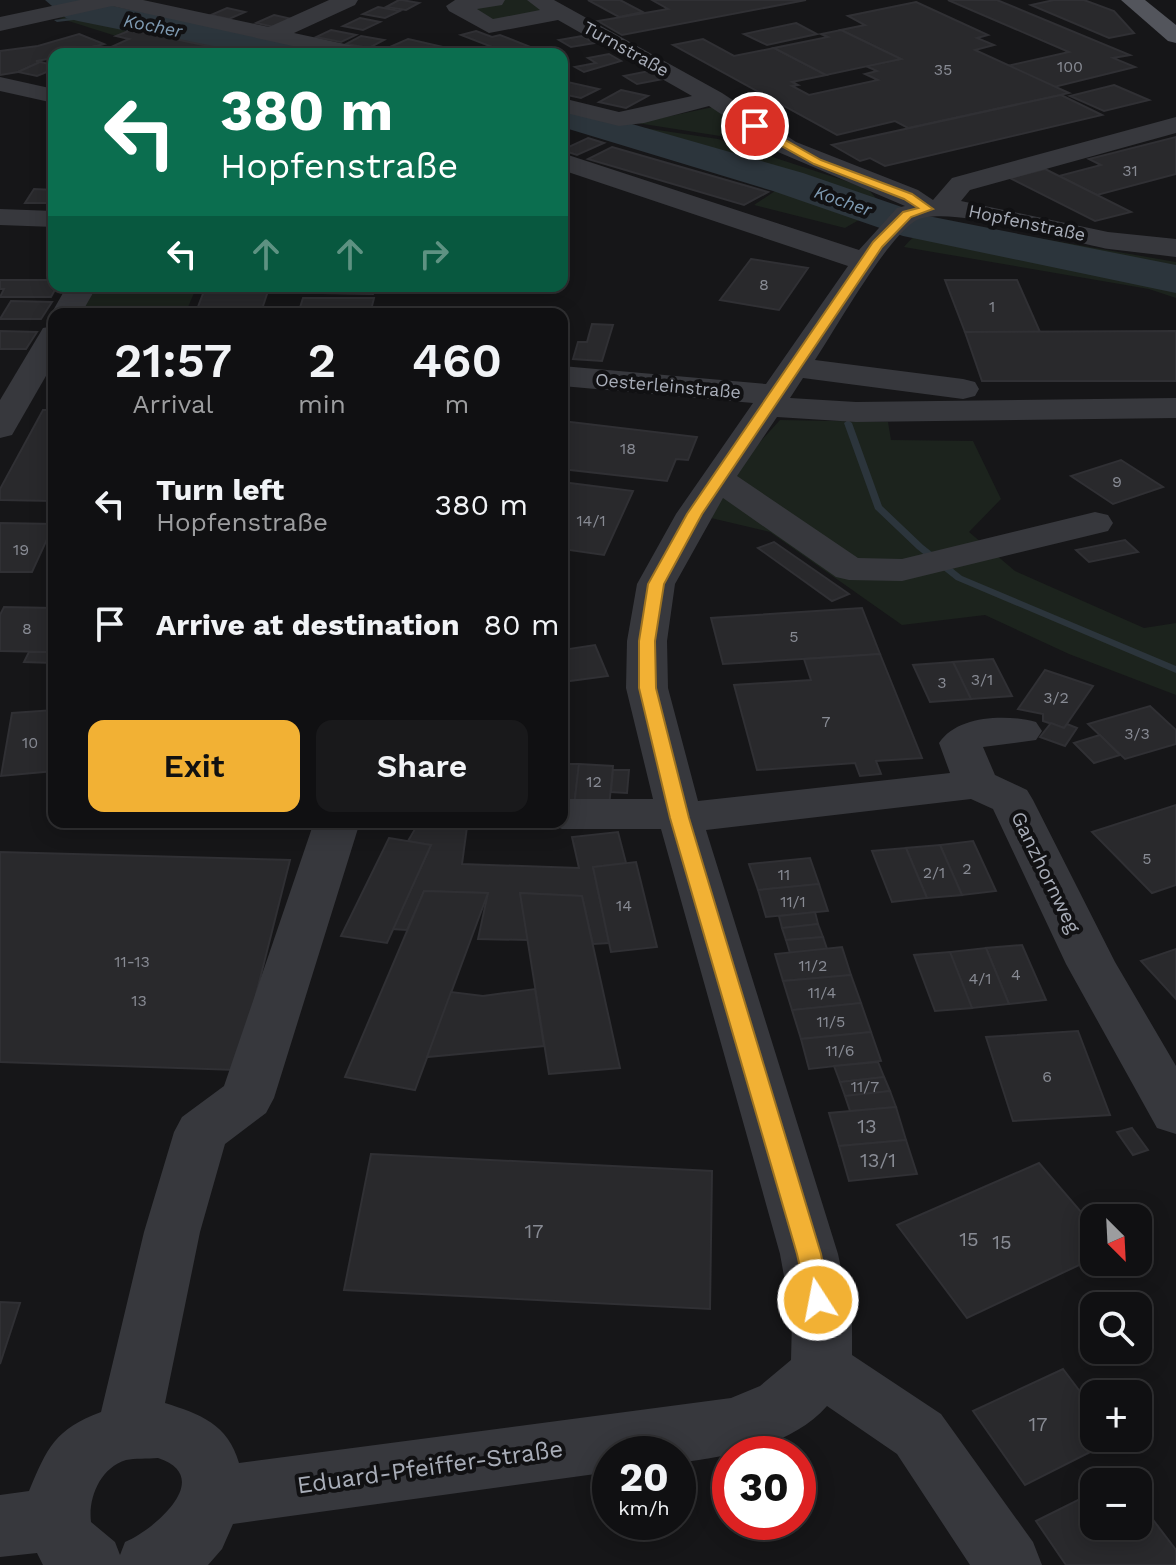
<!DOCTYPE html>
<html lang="en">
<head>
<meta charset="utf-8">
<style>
  body { margin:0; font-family:"Work Sans",sans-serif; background:#19191b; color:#f1f3f6; height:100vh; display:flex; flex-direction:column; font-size:30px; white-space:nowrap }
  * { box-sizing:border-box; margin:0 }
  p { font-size:26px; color:#9c9d9f }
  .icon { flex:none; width:44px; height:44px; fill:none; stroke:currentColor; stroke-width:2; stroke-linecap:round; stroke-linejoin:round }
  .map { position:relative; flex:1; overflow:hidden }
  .details { position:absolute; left:48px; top:308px; width:520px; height:520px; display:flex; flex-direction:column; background:#101012; border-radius:16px; box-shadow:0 4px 20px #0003,0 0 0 2px #303032 }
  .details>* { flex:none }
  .top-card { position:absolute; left:48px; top:48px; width:520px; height:244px; border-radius:16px; box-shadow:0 4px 20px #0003,0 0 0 2px #303032; background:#0b6e4f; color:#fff; overflow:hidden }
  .needle { width:52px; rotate:156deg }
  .tools { position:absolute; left:1080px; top:1204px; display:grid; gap:16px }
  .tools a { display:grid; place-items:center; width:72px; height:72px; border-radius:16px; background:#101012; box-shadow:0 4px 20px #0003,0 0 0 2px #303032; font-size:40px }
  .speed { position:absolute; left:592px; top:1436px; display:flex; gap:16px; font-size:40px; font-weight:700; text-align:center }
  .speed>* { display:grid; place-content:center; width:104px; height:104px; border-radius:50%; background:#101012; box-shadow:0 4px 20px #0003,0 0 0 2px #303032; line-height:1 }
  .speed small { font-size:20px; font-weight:400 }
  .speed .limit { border:12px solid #d22; background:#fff; color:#111 }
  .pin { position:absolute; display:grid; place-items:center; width:68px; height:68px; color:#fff; margin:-34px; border:4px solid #fff; border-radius:50%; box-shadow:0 2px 8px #0007 }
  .me { position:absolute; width:88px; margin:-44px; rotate:349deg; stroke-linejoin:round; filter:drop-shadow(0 0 6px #0008) }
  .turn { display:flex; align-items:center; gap:28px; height:168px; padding:0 40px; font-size:36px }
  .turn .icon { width:104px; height:104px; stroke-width:2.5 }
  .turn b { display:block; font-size:56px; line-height:68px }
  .lanes { display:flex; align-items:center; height:76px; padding:0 40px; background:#0003; justify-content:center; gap:40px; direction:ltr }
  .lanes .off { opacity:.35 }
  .eta { display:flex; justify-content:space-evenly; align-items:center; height:136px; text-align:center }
  .eta b { font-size:48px; font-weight:600; line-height:56px }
  .button { display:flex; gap:16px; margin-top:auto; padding:16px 40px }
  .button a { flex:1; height:92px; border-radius:16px; background:#f2b134; color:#111; font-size:32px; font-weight:600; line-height:92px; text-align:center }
  .button a+a { background:#19191b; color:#f1f3f6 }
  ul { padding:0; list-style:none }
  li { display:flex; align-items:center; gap:24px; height:120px; padding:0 40px }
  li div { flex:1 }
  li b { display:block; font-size:30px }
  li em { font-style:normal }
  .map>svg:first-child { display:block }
  .green { fill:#1c231d }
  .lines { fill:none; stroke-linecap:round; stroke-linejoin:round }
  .stream { fill:#2c353c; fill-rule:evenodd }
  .river { fill:#2c353c; fill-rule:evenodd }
  .building { fill:#29292c; stroke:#303034; stroke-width:2 }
  .minor { fill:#37383d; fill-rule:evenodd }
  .major { fill:#53555c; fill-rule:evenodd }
  .route { fill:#f2b134; stroke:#9d7322; stroke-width:2 }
  .labels { text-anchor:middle; stroke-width:8; stroke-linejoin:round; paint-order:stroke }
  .number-label { font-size:16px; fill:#888b94 }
  .far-water-label { font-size:18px; font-style:italic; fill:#7f9bb3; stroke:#111113 }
  .far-street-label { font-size:18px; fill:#a8adb8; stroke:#111113 }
  .street-label { font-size:20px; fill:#a8adb8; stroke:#111113 }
  .near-number-label { font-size:20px; fill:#888b94 }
  .near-street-label { font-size:24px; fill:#a8adb8; stroke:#111113 }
</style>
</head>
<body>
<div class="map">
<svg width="1176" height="1565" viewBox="0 0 1176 1565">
  <rect width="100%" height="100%" fill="#161618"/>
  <g class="green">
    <polygon points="504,0 529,0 552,13 491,24 464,7"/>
    <polygon points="114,6 342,54 256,54 135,28 116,36 59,18"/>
    <polygon points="718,106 766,137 757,147 720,136 637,123"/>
    <polygon points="562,119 613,132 631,126 718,139 867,188 883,206 845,228 754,205 775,191 562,123"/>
    <path d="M951 223 1176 262V298L1149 289 904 247C918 230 930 225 951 223Z"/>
    <polygon points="95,286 197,286 185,314 80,314"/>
    <polygon points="780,420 888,422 891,440 973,441 1001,499 969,532 1015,571 1144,628 1176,623 1176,695 1069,654 985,615 902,625 770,532 694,514"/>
  </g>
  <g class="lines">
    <g class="stream">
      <polygon points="106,13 108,16 57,22 54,20"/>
      <polygon points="848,420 852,423 882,506 923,545 962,576 1176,666 1176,673 956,580 917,549 875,509 844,423"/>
    </g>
    <g class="river">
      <polygon points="45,0 84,0 293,43 306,46 311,54 241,54 78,21 66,18"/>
      <polygon points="562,104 803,173 928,216 1176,265 1176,293 903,236 773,191 562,127"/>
    </g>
  </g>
  <g class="building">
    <polygon points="399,0 402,0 419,3 406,10 386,7"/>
    <polygon points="588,0 620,0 643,12 619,17"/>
    <polygon points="652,0 806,0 622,35 598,21 668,9"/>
    <polygon points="948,0 997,0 1130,55 1113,58 1135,67 1054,87 1007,66 1069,52"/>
    <polygon points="1054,0 1084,0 1114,11 1134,33 1109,38 1031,5"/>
    <polygon points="916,2 988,35 977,38 994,45 975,50 1069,93 908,128 895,121 837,135 673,45 703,39 734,56 774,48 826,75 792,82 798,85 792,86 809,95 878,80 865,74 877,71 866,66 901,59 841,30 865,25 848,16"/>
    <polygon points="378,7 400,11 385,18 363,14"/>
    <polygon points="227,8 245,12 229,19 211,15"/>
    <polygon points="274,15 292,19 274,27 256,23"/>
    <polygon points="360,18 380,22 363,30 343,26"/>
    <polygon points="796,23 817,34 767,45 744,34"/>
    <polygon points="131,30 247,54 105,54 117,49 109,48 129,39 116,36"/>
    <polygon points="331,30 356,35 341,42 316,37"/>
    <polygon points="841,30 901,59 826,75 774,48 828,37 821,34"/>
    <polygon points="476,31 492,37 500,35 528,46 505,52 461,35"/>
    <polygon points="79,34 104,44 67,54 54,54 54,58 36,61 40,62 18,72 0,75 0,51 38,46"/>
    <polygon points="361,36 384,40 369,48 346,44"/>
    <polygon points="582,36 595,43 571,47 559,40"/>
    <polygon points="408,39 452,49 441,54 400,54 383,50"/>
    <polygon points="95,46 117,49 105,54 67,54"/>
    <polygon points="609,54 621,61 584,72 575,67 596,63 588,58"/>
    <polygon points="40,62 54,65 54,69 37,76 18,72"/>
    <polygon points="649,71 663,79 637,84 624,76"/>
    <polygon points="562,81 563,81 599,89 581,98 562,94"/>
    <polygon points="1114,85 1149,100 1104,111 1070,96"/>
    <polygon points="621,90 648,96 626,108 599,102"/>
    <polygon points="1061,95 1102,115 885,166 870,158 860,161 832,145"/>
    <polygon points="1176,137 1176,174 1097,195 1059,176 1101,165 1089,159"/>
    <polygon points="588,138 604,143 577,155 562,150"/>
    <polygon points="612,147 768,192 744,205 588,159"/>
    <polygon points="1045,169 1131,212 1095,221 1010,178"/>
    <polygon points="34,189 54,190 54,203 25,203"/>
    <polygon points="751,259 808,268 779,310 720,300"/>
    <polygon points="0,280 54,280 54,286 57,286 51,297 0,297 4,289 0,289"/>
    <polygon points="945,280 1017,280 1040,332 965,332"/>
    <polygon points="324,286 375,286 373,294 322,293"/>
    <polygon points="204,291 268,291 261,312 196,312"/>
    <polygon points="303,298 374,298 370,314 298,314"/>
    <polygon points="11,301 52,302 41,319 0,319"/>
    <polygon points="592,324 613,325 602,361 573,359 578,342 587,342"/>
    <polygon points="0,331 37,332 26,349 0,349"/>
    <polygon points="1176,331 1176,381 982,381 965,332"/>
    <polygon points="43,410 54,410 54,501 0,500 0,489"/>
    <polygon points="562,421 697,437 688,460 676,459 667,481 562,469"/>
    <polygon points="1121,460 1163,487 1113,504 1071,476"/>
    <polygon points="562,482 633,491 604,555 562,549"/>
    <polygon points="0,523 54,524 32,572 0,572"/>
    <polygon points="1125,540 1138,552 1089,562 1076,550"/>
    <polygon points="774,542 849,594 832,601 758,548"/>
    <polygon points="4,607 54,608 54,641 49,652 0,651 0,615"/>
    <polygon points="862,608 880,654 723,664 711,618"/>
    <polygon points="54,641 54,663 24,662 29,652 49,652"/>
    <polygon points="595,645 608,676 562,682 562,650"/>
    <polygon points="880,654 922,758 876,761 881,774 860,776 855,763 757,770 734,685 811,680 804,659"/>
    <polygon points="993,659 1012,696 971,699 953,662"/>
    <polygon points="953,662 971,699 930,702 913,665"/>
    <polygon points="1045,670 1093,686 1064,728 1043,721 1043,714 1018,709"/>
    <polygon points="1150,706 1176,730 1176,744 1125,759 1088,724"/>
    <polygon points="54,710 54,771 1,776 12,713"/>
    <polygon points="1051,723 1064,728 1067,724 1077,728 1065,746 1040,737"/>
    <polygon points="1100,735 1120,755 1094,763 1074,743"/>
    <polygon points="562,764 579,764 574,806 562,805"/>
    <polygon points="579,764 613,766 609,807 574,806"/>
    <polygon points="613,770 629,770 627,793 611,792"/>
    <polygon points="1176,805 1176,885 1152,893 1092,832"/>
    <polygon points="418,824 467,827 462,864 579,868 572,837 618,832 626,863 593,867 609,943 593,944 582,896 520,893 528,940 478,939 488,893 424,891 407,930 393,929 431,845 408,841"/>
    <polygon points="389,838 431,845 387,943 341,936"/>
    <polygon points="973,841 996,891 962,895 940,845"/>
    <polygon points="940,845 962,895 927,898 906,848"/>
    <polygon points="906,848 927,898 892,902 872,851"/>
    <polygon points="0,852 290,860 237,1070 0,1062"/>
    <polygon points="810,858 819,884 758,890 749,864"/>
    <polygon points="636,862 657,947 611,952 593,867"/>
    <polygon points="819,884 828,911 766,917 758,890"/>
    <polygon points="424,891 488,893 415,1090 345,1077"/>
    <polygon points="520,893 582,896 620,1068 549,1074"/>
    <polygon points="815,912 818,924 782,928 779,916"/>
    <polygon points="818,924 823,937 786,940 782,928"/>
    <polygon points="823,937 827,949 790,953 786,940"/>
    <polygon points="1022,945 1046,1000 1009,1004 986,948"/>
    <polygon points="842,947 851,975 783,981 775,954"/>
    <polygon points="986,948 1009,1004 972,1008 950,952"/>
    <polygon points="1176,949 1176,999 1141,961"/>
    <polygon points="950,952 972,1008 935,1011 914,955"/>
    <polygon points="851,975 861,1003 792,1010 783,981"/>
    <polygon points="535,989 544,1046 427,1057 451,992 483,996"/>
    <polygon points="861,1003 871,1032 801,1039 792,1010"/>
    <polygon points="1078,1031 1110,1115 1013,1121 986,1037"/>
    <polygon points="871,1032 881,1061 809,1069 801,1039"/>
    <polygon points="878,1062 884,1077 840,1082 834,1066"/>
    <polygon points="884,1077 890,1091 845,1096 840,1082"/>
    <polygon points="890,1091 896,1107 850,1111 845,1096"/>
    <polygon points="896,1107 906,1140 839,1146 829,1113"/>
    <polygon points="1132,1128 1148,1150 1133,1155 1117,1132"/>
    <polygon points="906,1140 917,1174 849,1181 839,1146"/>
    <polygon points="371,1154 712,1171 710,1309 344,1290"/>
    <polygon points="1039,1163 1094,1227 1094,1258 967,1318 897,1225"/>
    <polygon points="0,1302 20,1303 0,1364"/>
    <polygon points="1063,1369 1094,1410 1094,1438 1116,1439 1025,1485 973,1411"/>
    <polygon points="1094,1492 1094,1526 1138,1526 1138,1500 1176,1550 1176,1565 1066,1565 1036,1521"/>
  </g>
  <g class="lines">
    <g class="minor">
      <polygon points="80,0 143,0 269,27 329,0 358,0 355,5 294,33 368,49 371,54 329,54 112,6 0,31 0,17"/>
      <path d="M455 0H505L502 5 477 9 493 19 540 10 527 0H554L722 93 796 142 918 190 933 200 952 178 1176 117V133L970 190 961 201 1108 232 1176 239V257C1154 254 1131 252 1109 249 1070 242 946 203 915 221 887 238 836 328 815 360L963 379 975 382 979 389 975 396 963 399 803 378 790 398 856 402 1176 398V418L856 422 777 417 737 476 858 558 902 559 1095 512 1108 515 1113 523 1108 531 902 581 849 580 836 577 723 498 675 584 667 641 668 688 698 801 950 773 939 743C957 715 1007 714 1036 722L1042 731 1036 740 983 747 995 775 1027 790 1033 800 1115 962 1176 1066V1134L1157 1128 1066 964 993 809 971 799 706 830 838 1254 852 1320V1355L941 1414 1033 1542 1042 1565H970L897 1454 827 1406C791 1447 728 1456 678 1463V1454H610V1472L233 1524 222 1549 208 1565H43L37 1553 0 1557V1495L29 1491C47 1448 55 1429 101 1412L144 1232 174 1132 182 1117 224 1086 314 822H360L274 1098 266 1113 225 1144 200 1232 165 1403C200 1414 228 1424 239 1463L731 1398 760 1386 791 1360 792 1320 780 1254 661 829H562L545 822H562V799H653L626 688 627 641 637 584 676 514 753 403 562 386V366L766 384 848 266 562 170V153L859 250 897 208 905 206 778 152 709 106 644 123 619 126 562 112V98L619 112 692 96 558 20 489 33 449 11 446 6ZM158 1458C216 1477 154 1530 125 1542L120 1555 115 1542 91 1522C88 1498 100 1468 126 1460 135 1458 147 1459 158 1458Z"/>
      <polygon points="0,77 54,89 54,103 0,91"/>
      <polygon points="0,209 54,211 54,227 0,225"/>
      <polygon points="67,286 97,286 81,314 54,314 54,319 51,314"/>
      <polygon points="54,326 54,362 12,435 0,438 0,400 43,328"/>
    </g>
    <polygon class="major" points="1121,0 1145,0 1176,25 1176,43 1168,41"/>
  </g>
  <polygon class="route" points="755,123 821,160 912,194 933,209 911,217 882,247 702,514 664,584 655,641 656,688 689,818 821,1254 830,1300 826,1308 818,1311 809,1308 797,1254 670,818 639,688 639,641 648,584 687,514 873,242 903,212 918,208 904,199 814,164 751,129 751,124"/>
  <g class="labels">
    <g class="number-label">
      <text x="1070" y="72">100</text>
      <text x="943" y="75">35</text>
      <text x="1130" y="176">31</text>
      <text x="764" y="290">8</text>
      <text x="992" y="312">1</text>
      <text x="628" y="454">18</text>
      <text x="1117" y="487">9</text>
      <text x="591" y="526">14/1</text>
      <text x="21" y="555">19</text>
      <text x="27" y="634">8</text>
      <text x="794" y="642">5</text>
      <text x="982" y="685">3/1</text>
      <text x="942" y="688">3</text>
      <text x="1056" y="703">3/2</text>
      <text x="826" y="727">7</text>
      <text x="1137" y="739">3/3</text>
      <text x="30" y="748">10</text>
      <text x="594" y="787">12</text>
      <text x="1147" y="864">5</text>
      <text x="967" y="874">2</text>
      <text x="934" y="878">2/1</text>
      <text x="784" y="880">11</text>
      <text x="793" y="907">11/1</text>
      <text x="624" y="911">14</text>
      <text x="132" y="967">11-13</text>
      <text x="813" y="971">11/2</text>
      <text x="1016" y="980">4</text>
      <text x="980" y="984">4/1</text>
      <text x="822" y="998">11/4</text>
      <text x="139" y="1006">13</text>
      <text x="831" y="1027">11/5</text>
      <text x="840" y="1056">11/6</text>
      <text x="1047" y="1082">6</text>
      <text x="865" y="1092">11/7</text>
    </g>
    <g class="far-water-label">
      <text transform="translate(153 26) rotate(11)" y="6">Kocher</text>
      <text transform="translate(843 201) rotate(19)" y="6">Kocher</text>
    </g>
    <g class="far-street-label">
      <text transform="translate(626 49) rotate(29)" y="6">Turnstraße</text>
      <text transform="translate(1027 223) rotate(12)" y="6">Hopfenstraße</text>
      <text transform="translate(668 386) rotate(5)" y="6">Oesterleinstraße</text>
    </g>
    <g class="street-label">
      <text transform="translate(1046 872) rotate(64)" y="7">Ganzhornweg</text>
    </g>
    <g class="near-number-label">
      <text x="867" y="1133">13</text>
      <text x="878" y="1167">13/1</text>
      <text x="534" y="1238">17</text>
      <text x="969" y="1246">15</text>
      <text x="1002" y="1249">15</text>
      <text x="1038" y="1431">17</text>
    </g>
    <g class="near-street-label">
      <text transform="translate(430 1467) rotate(-8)" y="8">Eduard-Pfeiffer-Straße</text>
    </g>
  </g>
</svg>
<div class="tools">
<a><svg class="needle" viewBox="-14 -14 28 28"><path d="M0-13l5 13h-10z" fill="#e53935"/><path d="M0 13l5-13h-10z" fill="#9c9d9f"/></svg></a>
<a><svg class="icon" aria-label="search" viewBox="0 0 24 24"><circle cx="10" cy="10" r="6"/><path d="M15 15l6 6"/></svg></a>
<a>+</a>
<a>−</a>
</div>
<div class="speed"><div>20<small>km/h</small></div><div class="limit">30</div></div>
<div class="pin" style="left:755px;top:126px;background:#d93025"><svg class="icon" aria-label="arrive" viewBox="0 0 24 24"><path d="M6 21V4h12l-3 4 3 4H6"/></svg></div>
<svg class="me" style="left:818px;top:1300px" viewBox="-20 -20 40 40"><circle r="17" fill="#f2b134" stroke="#fff" stroke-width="3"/><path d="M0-11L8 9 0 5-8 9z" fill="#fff"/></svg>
<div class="top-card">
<div class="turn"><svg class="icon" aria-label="left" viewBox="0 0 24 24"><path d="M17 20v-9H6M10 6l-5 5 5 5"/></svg><div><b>380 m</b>Hopfenstraße</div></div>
<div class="lanes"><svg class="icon" aria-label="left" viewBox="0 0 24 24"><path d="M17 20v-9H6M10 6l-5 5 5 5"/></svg><svg class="icon off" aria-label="ahead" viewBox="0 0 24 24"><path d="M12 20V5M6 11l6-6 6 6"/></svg><svg class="icon off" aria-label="ahead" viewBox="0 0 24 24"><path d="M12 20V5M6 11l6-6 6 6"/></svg><svg class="icon off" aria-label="right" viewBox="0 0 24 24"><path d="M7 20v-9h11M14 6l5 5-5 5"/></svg></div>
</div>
<section class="details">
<div class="eta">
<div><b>21:57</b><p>Arrival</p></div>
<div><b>2</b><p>min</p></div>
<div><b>460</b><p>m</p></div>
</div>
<ul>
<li><svg class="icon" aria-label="left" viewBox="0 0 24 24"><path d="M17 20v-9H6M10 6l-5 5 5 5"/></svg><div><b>Turn left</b><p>Hopfenstraße</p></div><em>380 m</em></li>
<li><svg class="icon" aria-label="arrive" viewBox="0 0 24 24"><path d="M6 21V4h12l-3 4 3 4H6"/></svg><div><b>Arrive at destination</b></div><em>80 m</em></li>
</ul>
<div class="button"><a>Exit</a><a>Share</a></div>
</section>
</div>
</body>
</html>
